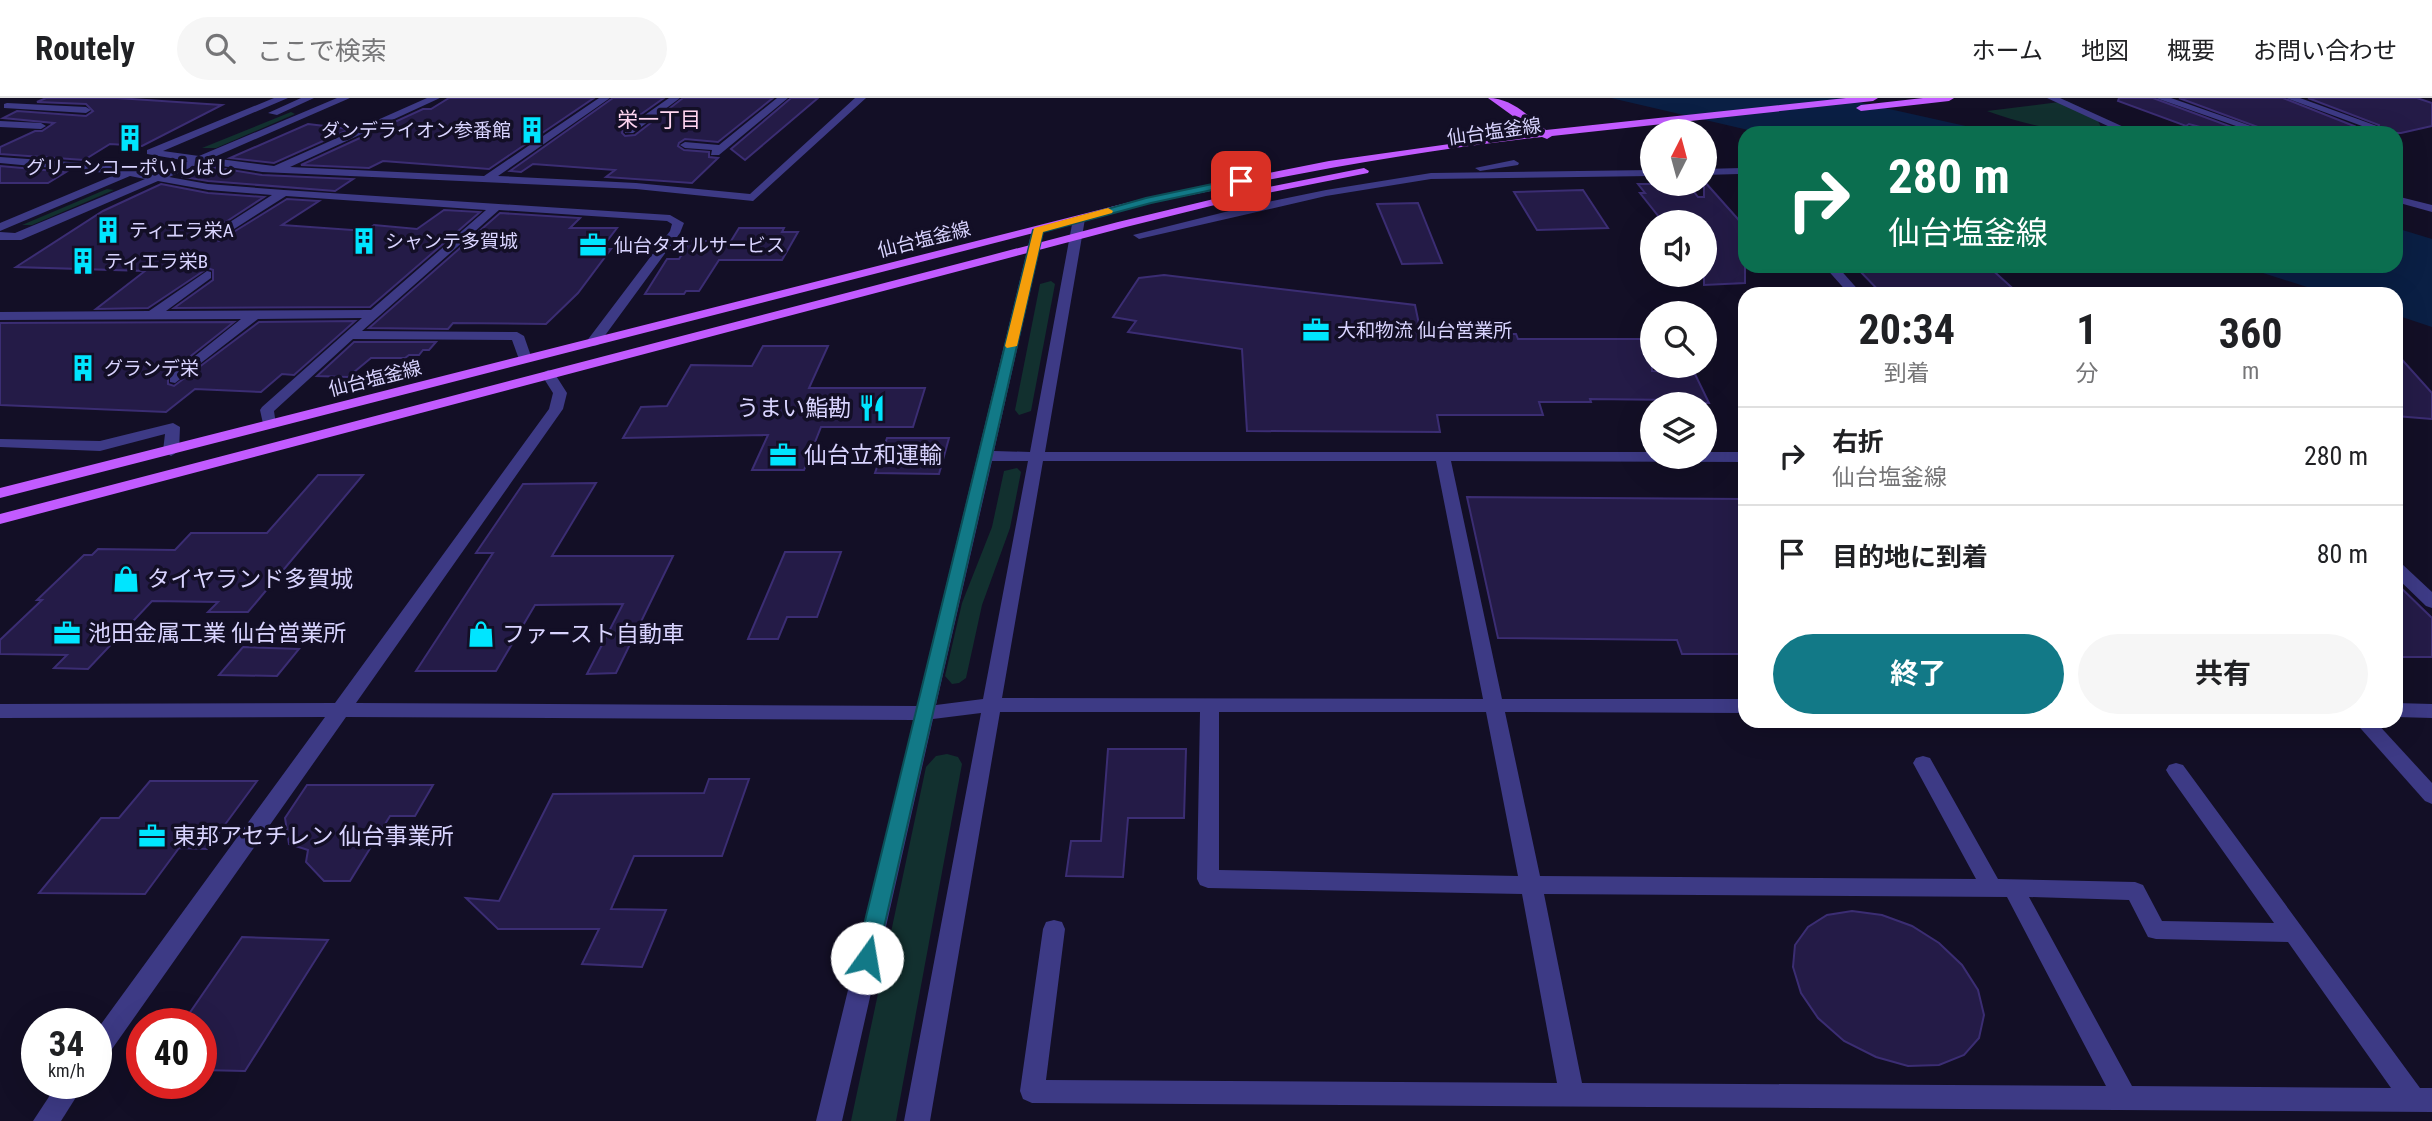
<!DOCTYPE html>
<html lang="ja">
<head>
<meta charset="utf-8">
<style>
  body { margin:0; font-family:"Roboto Condensed","Noto Sans JP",sans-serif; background:#f6f6f6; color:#202124; height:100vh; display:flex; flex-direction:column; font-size:26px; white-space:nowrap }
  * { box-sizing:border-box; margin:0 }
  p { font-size:23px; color:#757577 }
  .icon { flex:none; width:38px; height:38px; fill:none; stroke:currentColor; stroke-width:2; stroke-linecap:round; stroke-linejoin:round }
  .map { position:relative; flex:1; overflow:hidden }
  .side { position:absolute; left:1738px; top:189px; width:665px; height:441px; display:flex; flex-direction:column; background:#fff; border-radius:21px; box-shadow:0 7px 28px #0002 }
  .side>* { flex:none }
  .banner { position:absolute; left:1738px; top:28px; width:665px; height:147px; border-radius:21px; box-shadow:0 7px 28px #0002; background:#0b6e4f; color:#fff; overflow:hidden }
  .needle { width:46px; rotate:6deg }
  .buttons { position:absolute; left:1640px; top:21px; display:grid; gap:14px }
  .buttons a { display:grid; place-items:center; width:77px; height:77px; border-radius:50%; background:#fff; box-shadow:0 7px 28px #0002; font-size:35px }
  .speed { position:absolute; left:21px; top:910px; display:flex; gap:14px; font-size:35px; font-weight:700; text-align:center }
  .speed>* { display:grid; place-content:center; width:91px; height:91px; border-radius:50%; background:#fff; box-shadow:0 7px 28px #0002; line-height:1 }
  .speed small { font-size:18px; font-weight:400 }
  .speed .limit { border:10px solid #d22; background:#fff; color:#111 }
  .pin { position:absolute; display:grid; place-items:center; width:60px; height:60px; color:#fff; margin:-30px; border-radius:14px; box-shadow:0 4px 10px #0006 }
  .me { position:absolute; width:77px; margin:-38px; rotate:13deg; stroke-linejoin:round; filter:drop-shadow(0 0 5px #0008) }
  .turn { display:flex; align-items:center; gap:24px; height:147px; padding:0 35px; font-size:32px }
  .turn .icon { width:91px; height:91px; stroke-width:2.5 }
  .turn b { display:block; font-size:49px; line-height:60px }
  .eta { display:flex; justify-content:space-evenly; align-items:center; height:119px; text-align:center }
  .eta b { font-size:42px; font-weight:700; line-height:49px }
  .action { display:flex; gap:14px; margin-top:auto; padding:14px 35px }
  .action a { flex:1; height:80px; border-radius:42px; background:#127987; color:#fff; font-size:28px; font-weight:700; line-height:80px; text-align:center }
  .action a+a { background:#f6f6f6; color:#202124 }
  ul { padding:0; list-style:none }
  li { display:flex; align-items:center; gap:21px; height:98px; padding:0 35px; border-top:2px solid #e0e0e0 }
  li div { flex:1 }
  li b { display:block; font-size:26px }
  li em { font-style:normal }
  header { display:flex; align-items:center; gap:42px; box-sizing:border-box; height:98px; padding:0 35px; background:#fff; border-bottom:2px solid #e0e0e0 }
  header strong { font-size:33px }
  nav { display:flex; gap:38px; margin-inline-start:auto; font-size:24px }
  .search { width:490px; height:63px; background:#f6f6f6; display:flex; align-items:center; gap:18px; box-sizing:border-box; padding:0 24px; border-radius:38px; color:#757577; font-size:26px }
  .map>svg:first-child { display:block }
  .green { fill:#12302f }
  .water { fill:#0a1f44 }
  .building { fill:#241b47; stroke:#3b2d73; stroke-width:2 }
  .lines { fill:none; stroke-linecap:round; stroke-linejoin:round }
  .minor { fill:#3d3a85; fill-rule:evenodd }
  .major { fill:#c25bff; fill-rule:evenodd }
  .route { fill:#127987; stroke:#0c4f58; stroke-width:2 }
  .slow { fill:#f59e0b }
  .labels { text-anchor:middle; stroke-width:7; stroke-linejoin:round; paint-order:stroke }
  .far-poi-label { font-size:19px; fill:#d9d4ff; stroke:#130f26; text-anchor:start }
  .far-street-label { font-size:19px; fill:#d9d4ff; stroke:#130f26 }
  .far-neighbourhood-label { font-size:21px; fill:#ffd6f0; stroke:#130f26 }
  .poi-label { font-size:23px; fill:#d9d4ff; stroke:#130f26; text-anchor:start }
</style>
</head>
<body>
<header>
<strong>Routely</strong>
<div class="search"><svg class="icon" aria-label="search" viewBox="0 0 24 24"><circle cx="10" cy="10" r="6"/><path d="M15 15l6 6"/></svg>ここで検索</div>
<nav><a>ホーム</a><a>地図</a><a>概要</a><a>お問い合わせ</a></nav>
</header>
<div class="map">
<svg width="2432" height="1023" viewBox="0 0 2432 1023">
  <rect width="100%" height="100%" fill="#130f26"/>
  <g class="green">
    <path d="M2067 3 2095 17 2104 35C2065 35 2025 27 1987 13Z"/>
    <polygon points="291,14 295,16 216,50 202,50"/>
    <polygon points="107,91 114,92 32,127 22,127"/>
    <polygon points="1051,183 1055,186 1031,313 1019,317 1015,312 1040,186"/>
    <polygon points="1017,370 1021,374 1010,430 982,507 966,580 959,585 952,586 945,578 962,505 992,429 1004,373"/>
    <polygon points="947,656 958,659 962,666 896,1023 851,1023 926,669 936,658"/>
  </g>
  <g class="water">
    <polygon points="1611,0 1840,0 1997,35 1761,35"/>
    <polygon points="2396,130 2432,141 2432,229 2396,217 2396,196 2329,196 2241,168 2396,168"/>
  </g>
  <g class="building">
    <polygon points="46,0 117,0 222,7 142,48 110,46 84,62 0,56 0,49 35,33 42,33 54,25 3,20 17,13 86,18 93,13 86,6 37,4"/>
    <polygon points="449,0 594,0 489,71 383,63 369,70 301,67 423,11 431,11"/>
    <polygon points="613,0 664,0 623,29 622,35 625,38 635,37 683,0 773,0 718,44 685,41 679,45 678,48 684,52 709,54 709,59 718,60 692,85 606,79 615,72 533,66 521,74 510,73"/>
    <polygon points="791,0 818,0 745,62 731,51"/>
    <polygon points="2119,0 2153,0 2248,35 2223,35 2189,26 2186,28 2118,3"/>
    <polygon points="2179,0 2283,0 2354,28 2341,35 2274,35"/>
    <polygon points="2308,0 2417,0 2432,5 2432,28 2401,35 2366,35 2378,30 2379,27"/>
    <polygon points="308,26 350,31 274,65 230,60"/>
    <polygon points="0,68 66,74 48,85 0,85"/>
    <polygon points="206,68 262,77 353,81 335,93 208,83 184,79"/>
    <polygon points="1704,83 1745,129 1745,185 1704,187 1704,124 1663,124 1640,95 1645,95 1638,86 1688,86 1698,99 1704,99"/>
    <polygon points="161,86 208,95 264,99 215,131 214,141 219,143 287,101 319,103 282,127 366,133 374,127 417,131 444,112 480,114 370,209 174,210 213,182 213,172 208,170 148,210 96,211 145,173 16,169 103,113"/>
    <polygon points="1583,92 1608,130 1537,132 1514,94"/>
    <polygon points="1418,105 1442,165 1402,166 1377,106"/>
    <polygon points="500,115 580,120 570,130 617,130 601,151 611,151 578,195 546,226 453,225 448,231 369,230"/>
    <polygon points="739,130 784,130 782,134 798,134 782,162 719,162 699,193 686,193 684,196 645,196 667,161 679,161 690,143 731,143"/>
    <polygon points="1855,168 1988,168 2019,196 1882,196"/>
    <polygon points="1164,177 1415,207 1421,236 1516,236 1518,241 1652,241 1652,273 1694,274 1709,305 1679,304 1678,302 1590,301 1591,304 1539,304 1543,317 1437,317 1440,334 1247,333 1242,251 1128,234 1136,223 1113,219 1139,180"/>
    <polygon points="355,223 294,277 282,276 261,294 195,291 166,314 0,307 0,225 234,224 168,276 168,286 174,288 259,224"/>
    <polygon points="354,244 436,244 429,252 423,252 419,257 409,257 405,260 371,260 348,279 317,278"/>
    <polygon points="763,248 828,248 809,290 925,290 913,329 821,329 804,372 752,372 768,337 623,340 641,309 667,308 691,267 752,268"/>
    <polygon points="2396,255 2432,295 2432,321 2396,318"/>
    <polygon points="887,340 949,340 939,376 875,375"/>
    <polygon points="318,377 363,377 248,514 208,514 218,504 152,503 88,571 54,570 67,557 0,556 0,542 42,502 37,502 84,457 92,457 98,451 175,452 191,435 267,435"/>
    <polygon points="596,385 552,458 673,458 616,575 587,576 623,506 535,507 496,573 416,573 493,455 476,455 523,386"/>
    <polygon points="1467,399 1745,401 1745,556 1682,556 1677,542 1498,540"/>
    <polygon points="785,454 841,454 817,519 787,519 778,541 748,541"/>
    <polygon points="2396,485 2432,520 2432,559 2396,559"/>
    <polygon points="243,549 299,551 277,578 219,577"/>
    <polygon points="1108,651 1186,651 1184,720 1128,720 1123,779 1066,778 1071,743 1101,743"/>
    <polygon points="709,681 749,681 722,758 634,758 611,811 666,812 642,869 582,866 599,831 498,831 466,800 499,803 553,696 704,695"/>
    <polygon points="150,683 257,683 207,751 179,750 145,796 39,795 101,720 119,720"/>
    <polygon points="307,687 433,687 415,718 390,718 350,783 324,783 306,764 308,752 289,746 285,720"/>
    <polygon points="1852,813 1882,817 1912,828 1939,845 1962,867 1978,892 1984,917 1979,940 1964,957 1939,967 1908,968 1876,959 1844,943 1818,920 1801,895 1793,869 1795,847 1808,829 1827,817"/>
    <polygon points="242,839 328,842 245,973 201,972 201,926 182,926"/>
  </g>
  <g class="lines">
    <g class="minor">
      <polygon points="274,0 288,0 163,53 199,58 337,0 350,0 212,60 274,68 427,0 440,0 290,69 484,78 599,0 610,0 498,78 636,85 750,96 855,0 866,0 753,103 636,91 262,74 201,65 169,79 208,86 284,92 670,117 684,125 680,135 598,247 593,248 586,244 670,133 672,126 667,123 499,112 362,233 517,234 524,238 532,261 530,264 520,264 512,242 353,241 274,313 276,327 274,330 264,330 260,312 262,309 362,220 258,221 175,285 170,284 170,278 241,221 0,222 0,214 149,213 207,173 211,174 211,180 166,213 371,212 486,112 286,98 220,140 216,139 216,133 272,97 208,92 158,83 21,142 0,142 0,134 15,135 145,81 130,78 0,133 0,125 117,76 0,65 0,59 98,66 156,76 188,63 147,56 147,52"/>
      <polygon points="301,0 314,0 277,17 268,15"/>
      <polygon points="669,0 680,0 633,35 625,35 625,31"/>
      <polygon points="777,0 788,0 719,57 711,57 712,52 685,50 680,47 685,44 719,47"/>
      <polygon points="2047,0 2060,0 2137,35 2123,35"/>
      <polygon points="2156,0 2171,0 2271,35 2256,35"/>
      <polygon points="2286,0 2300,0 2377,28 2359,35 2343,35 2362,28"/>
      <polygon points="7,5 86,9 91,12 86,15 4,10 4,6"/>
      <polygon points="0,23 41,25 46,28 41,31 0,29"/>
      <polygon points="1514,62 1519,65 1518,67 1480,73 1475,70"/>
      <polygon points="1704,71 1741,70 1745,71 1745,79 1739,76 1704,77"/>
      <polygon points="1652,72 1652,78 1431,81 1326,98 1139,141 1133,137 1233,112 1220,100 1226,97 1243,109 1326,92 1431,75"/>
      <polygon points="2396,98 2432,107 2432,114 2396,104"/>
      <path d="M1079 118 1085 121 1045 354H1652V359H1704V354H1745V364L1451 363 1502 601H1745V615L1505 614 1540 778 1976 781 1913 665 1916 660 1923 658 1930 660 1998 781 2135 784 2143 787 2162 823 2274 825 2169 677 2166 672 2169 667 2176 665 2183 667 2420 990H2432V1014L1032 1005 1023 1001 1020 993 1043 831 1046 824 1054 822 1062 824 1065 831 1046 982 1557 985 1522 796 1208 790 1200 787 1197 781 1200 614H1000L930 1023H904L981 615 933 621 842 1023H816L914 622 346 619 105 961 96 964V933L325 619 0 620V606L335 605 549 311 553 295 541 276 548 272 553 273 567 295 563 311 356 605 917 608 1032 132 1038 128 1044 132 994 353 1030 354 1073 121ZM992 363H1028L983 601 936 607ZM1043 363H1436L1483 601 1002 600ZM1219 614H1486L1518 778 1219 772ZM1544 796 2007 799 2106 988 1582 985ZM2029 799 2129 802 2148 839 2156 841 2288 844 2391 990 2132 988Z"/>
      <polygon points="1824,168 1837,168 1862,196 1849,196"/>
      <polygon points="173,325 180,329 179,353 171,358 163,353 165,336 100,353 0,349 0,341 100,343"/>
      <polygon points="2396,465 2402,466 2432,494 2432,510 2426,508 2396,479"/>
      <polygon points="2396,605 2432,606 2432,620 2396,619"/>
      <polygon points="2354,623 2375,623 2432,685 2432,706 2425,703"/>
      <polygon points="58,985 85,985 61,1023 33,1023"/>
    </g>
    <g class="major">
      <path d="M1488 0C1512 0 1528 18 1546 32L1846 0H1878L1873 3 1552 38 1547 41 1542 39C1410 53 1280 79 1151 105L0 400V390L1150 99 1329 63 1535 34Z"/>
      <polygon points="1923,0 1954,0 1949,3 1861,13 1856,10 1861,7"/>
      <polygon points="1364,70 1369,73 1368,75 1243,100 1126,129 0,426 0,416 1118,124 1243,94"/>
    </g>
  </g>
  <polygon class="route" points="1241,80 1245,80 1245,85 1151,105 1043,134 877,860 874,866 867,869 859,866 856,860 1033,132 1146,100"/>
  <polygon class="slow" points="1108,110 1113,113 1112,115 1043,134 1017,248 1007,250 1005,248 1034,130"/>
  <defs>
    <symbol id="building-bare" viewBox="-9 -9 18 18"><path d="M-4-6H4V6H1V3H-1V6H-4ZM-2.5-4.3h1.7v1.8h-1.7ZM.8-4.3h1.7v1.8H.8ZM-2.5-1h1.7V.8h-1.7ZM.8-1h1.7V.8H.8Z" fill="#00e5ff" stroke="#130f26" stroke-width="2.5" paint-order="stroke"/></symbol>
    <symbol id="office-bare" viewBox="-9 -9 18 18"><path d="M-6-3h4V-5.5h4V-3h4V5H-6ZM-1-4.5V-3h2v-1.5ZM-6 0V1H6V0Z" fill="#00e5ff" stroke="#130f26" stroke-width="2.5" paint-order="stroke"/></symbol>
    <symbol id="restaurant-bare" viewBox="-9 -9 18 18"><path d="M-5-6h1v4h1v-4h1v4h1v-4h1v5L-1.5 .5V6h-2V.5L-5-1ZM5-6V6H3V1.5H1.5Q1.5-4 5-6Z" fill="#00e5ff" stroke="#130f26" stroke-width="2.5" paint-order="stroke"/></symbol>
    <symbol id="shop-bare" viewBox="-9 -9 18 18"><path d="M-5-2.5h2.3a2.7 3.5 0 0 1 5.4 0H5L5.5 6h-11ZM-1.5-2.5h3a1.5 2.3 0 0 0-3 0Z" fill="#00e5ff" stroke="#130f26" stroke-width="2.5" paint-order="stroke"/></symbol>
  </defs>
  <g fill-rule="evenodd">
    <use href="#building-bare" x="513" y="13" width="38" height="38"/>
    <use href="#building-bare" x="111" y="21" width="38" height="38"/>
    <use href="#building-bare" x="89" y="113" width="38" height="38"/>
    <use href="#building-bare" x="345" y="124" width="38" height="38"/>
    <use href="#office-bare" x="574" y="128" width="38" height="38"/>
    <use href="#building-bare" x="64" y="144" width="38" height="38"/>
    <use href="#office-bare" x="1297" y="213" width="38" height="38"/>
    <use href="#building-bare" x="64" y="251" width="38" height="38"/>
    <use href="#restaurant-bare" x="853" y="291" width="38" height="38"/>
    <use href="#office-bare" x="764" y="338" width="38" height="38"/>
    <use href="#shop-bare" x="107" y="462" width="38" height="38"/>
    <use href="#office-bare" x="48" y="516" width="38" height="38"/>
    <use href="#shop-bare" x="462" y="517" width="38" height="38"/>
    <use href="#office-bare" x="133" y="719" width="38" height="38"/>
  </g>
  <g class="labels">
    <g class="far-poi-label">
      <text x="511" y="39" text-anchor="end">ダンデライオン参番館</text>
      <text x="130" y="76" text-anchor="middle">グリーンコーポいしばし</text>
      <text x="129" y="139">ティエラ栄A</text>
      <text x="385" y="150">シャンテ多賀城</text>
      <text x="614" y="154">仙台タオルサービス</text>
      <text x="104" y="170">ティエラ栄B</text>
      <text x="1337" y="239">大和物流 仙台営業所</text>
      <text x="104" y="277">グランデ栄</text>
    </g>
    <g class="far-street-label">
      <text transform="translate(1494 33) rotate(-8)" y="7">仙台塩釜線</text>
      <text transform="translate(924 141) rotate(-14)" y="7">仙台塩釜線</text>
      <text transform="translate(375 280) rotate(-14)" y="7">仙台塩釜線</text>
    </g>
    <g class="far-neighbourhood-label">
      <text x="659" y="29">栄一丁目</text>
    </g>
    <g class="poi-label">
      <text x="851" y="318" text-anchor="end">うまい鮨勘</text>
      <text x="804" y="365">仙台立和運輸</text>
      <text x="147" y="489">タイヤランド多賀城</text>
      <text x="88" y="543">池田金属工業 仙台営業所</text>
      <text x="502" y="544">ファースト自動車</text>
      <text x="173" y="746">東邦アセチレン 仙台事業所</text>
    </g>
  </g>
</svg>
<div class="buttons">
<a><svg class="needle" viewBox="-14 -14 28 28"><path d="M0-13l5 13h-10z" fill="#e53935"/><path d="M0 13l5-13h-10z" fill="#757577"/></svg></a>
<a><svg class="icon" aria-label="sound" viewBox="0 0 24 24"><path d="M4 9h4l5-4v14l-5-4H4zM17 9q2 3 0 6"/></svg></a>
<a><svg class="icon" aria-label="search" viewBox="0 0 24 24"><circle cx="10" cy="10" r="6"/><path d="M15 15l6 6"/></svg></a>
<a><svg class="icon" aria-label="layers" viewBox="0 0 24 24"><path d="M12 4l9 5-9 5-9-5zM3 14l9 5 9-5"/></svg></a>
</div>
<div class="speed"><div>34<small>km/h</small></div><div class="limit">40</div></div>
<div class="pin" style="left:1241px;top:83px;background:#d93025"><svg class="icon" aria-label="arrive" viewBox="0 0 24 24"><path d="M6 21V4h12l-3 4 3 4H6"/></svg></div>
<svg class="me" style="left:867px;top:860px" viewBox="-20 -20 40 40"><circle r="19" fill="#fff"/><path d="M0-13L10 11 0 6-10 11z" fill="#127987"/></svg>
<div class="banner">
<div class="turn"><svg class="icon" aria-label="right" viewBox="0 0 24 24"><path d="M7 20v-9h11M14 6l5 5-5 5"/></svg><div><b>280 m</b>仙台塩釜線</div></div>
</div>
<section class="side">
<div class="eta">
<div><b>20:34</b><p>到着</p></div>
<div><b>1</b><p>分</p></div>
<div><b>360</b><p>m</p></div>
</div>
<ul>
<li><svg class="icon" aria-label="right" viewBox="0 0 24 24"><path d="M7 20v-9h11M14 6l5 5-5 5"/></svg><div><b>右折</b><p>仙台塩釜線</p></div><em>280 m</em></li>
<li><svg class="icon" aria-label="arrive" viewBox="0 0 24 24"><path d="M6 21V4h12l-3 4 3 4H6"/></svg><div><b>目的地に到着</b></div><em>80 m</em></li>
</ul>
<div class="action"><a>終了</a><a>共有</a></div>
</section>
</div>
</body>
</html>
